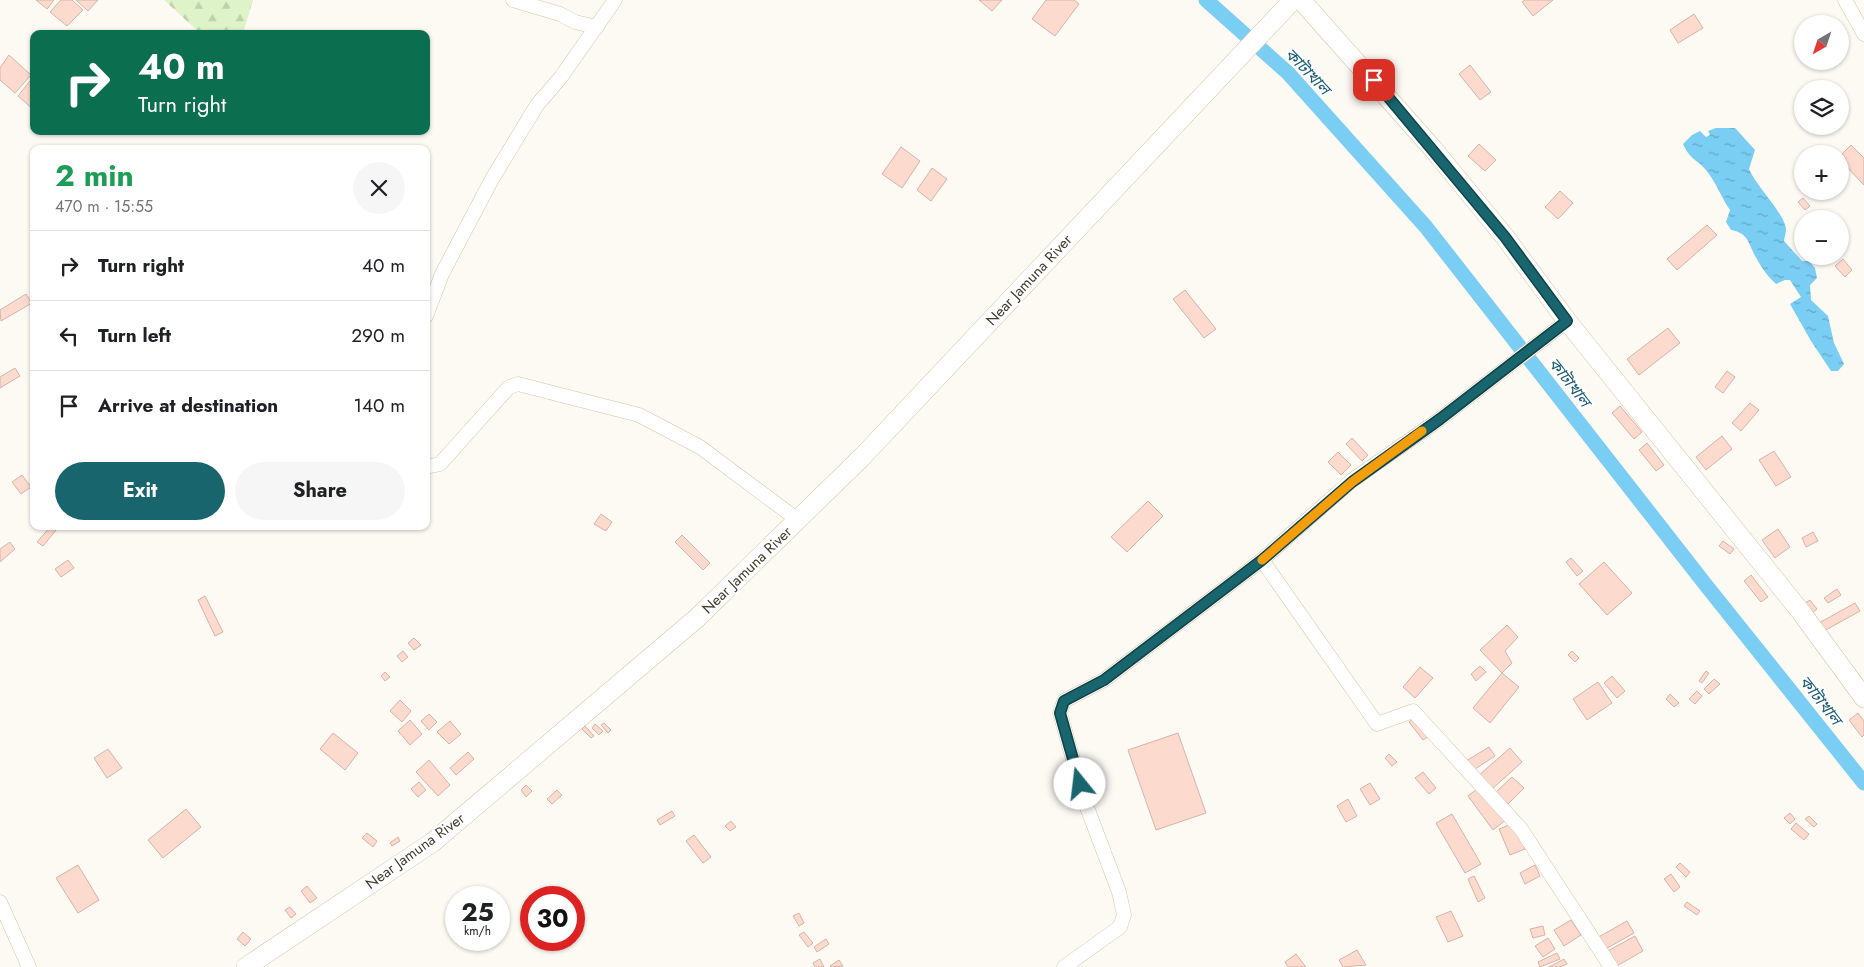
<!DOCTYPE html>
<html lang="en">
<head>
<meta charset="utf-8">
<style>
  body { margin:0; font-family:Jost,"Noto Sans Bengali",sans-serif; background:#f6f6f6; color:#202124; height:100vh; display:flex; flex-direction:column; font-size:19px; white-space:nowrap }
  * { box-sizing:border-box; margin:0 }
  p { font-size:16px; color:#757577 }
  .icon { flex:none; width:28px; height:28px; fill:none; stroke:currentColor; stroke-width:2; stroke-linecap:round; stroke-linejoin:round }
  .map { position:relative; flex:1; overflow:hidden }
  .panel { position:absolute; left:30px; top:145px; width:400px; height:385px; display:flex; flex-direction:column; background:#fff; border-radius:10px; box-shadow:0 1px 4px #0004 }
  .panel>* { flex:none }
  .top-card { position:absolute; left:30px; top:30px; width:400px; height:105px; border-radius:10px; box-shadow:0 1px 4px #0004; background:#0b6e4f; color:#fff; overflow:hidden }
  .needle { width:32px; rotate:219deg }
  .tools { position:absolute; left:1794px; top:15px; display:grid; gap:10px }
  .tools a { display:grid; place-items:center; width:55px; height:55px; border-radius:50%; background:#fff; box-shadow:0 1px 4px #0004; font-size:25px }
  .speed { position:absolute; left:445px; top:886px; display:flex; gap:10px; font-size:25px; font-weight:700; text-align:center }
  .speed>* { display:grid; place-content:center; width:65px; height:65px; border-radius:50%; background:#fff; box-shadow:0 1px 4px #0004; line-height:1 }
  .speed small { font-size:12px; font-weight:400 }
  .speed .limit { border:8px solid #d22; background:#fff; color:#111 }
  .pin { position:absolute; display:grid; place-items:center; width:42px; height:42px; color:#fff; margin:-21px; border-radius:10px; box-shadow:0 2px 8px #0006 }
  .me { position:absolute; width:55px; margin:-28px; rotate:344deg; stroke-linejoin:round; filter:drop-shadow(0 0 4px #0008) }
  .turn { display:flex; align-items:center; gap:18px; height:105px; padding:0 25px; font-size:22px }
  .turn .icon { width:65px; height:65px; stroke-width:2.5 }
  .turn b { display:block; font-size:35px; line-height:42px }
  .round { display:grid; place-items:center; flex:none; width:52px; height:52px; border-radius:26px; background:#f6f6f6 }
  .overview { display:flex; align-items:center; justify-content:space-between; height:85px; padding:0 25px }
  h1 { font-size:30px; font-weight:700; line-height:38px; color:#1e9e55 }
  .primary-button { display:flex; gap:10px; margin-top:auto; padding:10px 25px }
  .primary-button a { flex:1; height:58px; border-radius:30px; background:#18656d; color:#fff; font-size:20px; font-weight:700; line-height:58px; text-align:center }
  .primary-button a+a { background:#f6f6f6; color:#202124 }
  ul { padding:0; list-style:none }
  li { display:flex; align-items:center; gap:15px; height:70px; padding:0 25px; border-top:1px solid #e0e0e0 }
  li div { flex:1 }
  li b { display:block; font-size:19px }
  li em { font-style:normal }
  .map>svg:first-child { display:block }
  .forest { fill:url(#forest-firs) }
  .water { fill:url(#water-ripples) }
  .lines { fill:none; stroke-linecap:round; stroke-linejoin:round }
  .canal { stroke:#7acdf3; stroke-width:15 }
  .building { fill:#fcdacd; stroke:#d5b4a8 }
  .street-casing { stroke:#d3c6a9; stroke-width:15 }
  .secondary-casing { stroke:#d3c6a9; stroke-width:20 }
  .street { stroke:#fff; stroke-width:14 }
  .secondary { stroke:#fff; stroke-width:19 }
  .route-casing { stroke:#104247; stroke-width:12 }
  .route { stroke:#18656d; stroke-width:9 }
  .slow { stroke:#f59e0b; stroke-width:9 }
  .labels { text-anchor:middle; stroke-width:4.5; stroke-linejoin:round; paint-order:stroke }
  .street-label { font-size:15px; fill:#413c30; stroke:#fff }
  .water-label { font-size:16px; font-style:italic; fill:#1c5d77; stroke:#fff }
</style>
</head>
<body>
<div class="map">
<svg width="1864" height="967" viewBox="0 0 1864 967">
  <defs>
    <pattern id="forest-firs" width="22" height="20" patternUnits="userSpaceOnUse" patternTransform="scale(1.25)"><rect width="22" height="20" fill="#def4c8"/><path d="M5 1l3.5 6h-7zM16 11l3.5 6h-7z" fill="#c0d2ac"/></pattern>
    <pattern id="water-ripples" width="26" height="14" patternUnits="userSpaceOnUse" patternTransform="scale(1.25)"><rect width="26" height="14" fill="#7acdf3"/><path d="M2 4q2-2 4 0t4 0M15 11q2-2 4 0t4 0" fill="none" stroke="#66a8c5"/></pattern>
  </defs>
  <rect width="100%" height="100%" fill="#fdfaf4"/>
  <polygon class="forest" points="164,0 253,0 243,34 201,34"/>
  <path class="water" d="M1716 128H1735L1755 150 1749 169C1756 186 1786 215 1786 230 1786 233 1784 238 1784 241L1802 261H1809L1815 268 1817 278 1810 285 1811 300 1828 316 1834 343 1844 364 1838 371H1831L1811 341 1790 304 1801 297 1790 280H1785L1776 284C1767 276 1760 265 1754 254 1748 241 1747 233 1731 230L1726 222 1730 210C1721 197 1716 182 1706 170 1696 158 1691 161 1683 144L1692 135 1700 131 1706 137 1710 135 1708 131Z"/>
  <g class="lines">
    <polyline class="canal" points="1206,0 1288,73 1426,227 1705,584 1864,783"/>
  </g>
  <g class="building">
    <polygon points="36,0 54,0 47,9"/>
    <polygon points="61,0 72,0 83,10 67,26 50,12"/>
    <polygon points="76,0 98,0 88,11"/>
    <polygon points="979,0 1002,0 992,11"/>
    <polygon points="1046,0 1074,0 1079,4 1055,36 1032,19"/>
    <polygon points="1525,0 1553,0 1533,16 1522,2"/>
    <polygon points="1694,14 1703,28 1678,43 1670,30"/>
    <polygon points="9,55 31,75 15,93 0,80 0,68"/>
    <polygon points="1470,65 1491,92 1480,100 1459,74"/>
    <polygon points="34,76 34,110 18,96"/>
    <polygon points="1479,144 1496,160 1485,171 1468,156"/>
    <polygon points="1851,145 1864,158 1864,185 1840,160 1840,156"/>
    <polygon points="901,147 920,161 902,188 882,174"/>
    <polygon points="932,168 947,179 931,201 917,190"/>
    <polygon points="1560,191 1573,203 1558,219 1545,207"/>
    <polygon points="1803,198 1810,206 1805,210 1798,202"/>
    <polygon points="1707,225 1717,235 1677,270 1667,259"/>
    <polygon points="1843,259 1852,270 1845,277 1835,266"/>
    <polygon points="1185,290 1216,329 1204,338 1173,299"/>
    <polygon points="26,294 32,303 1,321 0,310"/>
    <polygon points="1668,328 1680,343 1639,375 1627,359"/>
    <polygon points="15,368 20,376 0,388 0,377"/>
    <polygon points="1727,371 1735,377 1723,393 1715,387"/>
    <polygon points="1750,403 1759,410 1741,431 1732,423"/>
    <polygon points="1620,406 1642,432 1634,439 1612,413"/>
    <polygon points="1722,436 1732,449 1706,470 1696,457"/>
    <polygon points="1352,438 1368,455 1362,461 1346,444"/>
    <polygon points="1647,443 1664,465 1656,471 1639,450"/>
    <polygon points="1774,451 1791,477 1776,486 1759,460"/>
    <polygon points="1338,452 1351,465 1341,475 1328,462"/>
    <polygon points="22,475 31,487 21,494 12,482"/>
    <polygon points="1148,501 1163,516 1127,552 1111,537"/>
    <polygon points="601,514 612,522 606,531 594,524"/>
    <polygon points="51,526 57,529 43,546 37,542"/>
    <polygon points="1778,529 1790,547 1775,558 1762,540"/>
    <polygon points="1813,532 1818,541 1806,547 1802,538"/>
    <polygon points="682,535 710,563 703,570 675,542"/>
    <polygon points="1723,541 1734,549 1730,554 1719,546"/>
    <polygon points="10,542 15,549 0,562 0,549"/>
    <polygon points="1571,558 1583,571 1577,576 1566,562"/>
    <polygon points="68,560 74,568 61,577 55,569"/>
    <polygon points="1604,562 1632,593 1607,615 1579,584"/>
    <polygon points="1751,575 1768,597 1761,602 1744,581"/>
    <polygon points="1837,589 1841,595 1828,603 1824,598"/>
    <polygon points="205,596 223,632 215,636 198,600"/>
    <polygon points="1810,600 1817,609 1812,613 1805,603"/>
    <polygon points="1855,603 1860,611 1824,631 1819,623"/>
    <polygon points="1507,625 1518,637 1505,651 1512,663 1502,673 1480,650"/>
    <polygon points="414,638 421,645 414,650 408,643"/>
    <polygon points="403,651 408,657 402,662 397,656"/>
    <polygon points="1572,651 1579,658 1575,662 1568,655"/>
    <polygon points="1480,666 1486,672 1476,681 1471,674"/>
    <polygon points="1420,667 1433,678 1415,698 1403,687"/>
    <polygon points="1706,671 1709,673 1702,683 1699,681"/>
    <polygon points="385,672 390,677 385,681 381,676"/>
    <polygon points="1502,673 1519,687 1490,723 1473,708"/>
    <polygon points="1612,676 1625,691 1617,698 1604,683"/>
    <polygon points="1714,679 1720,684 1709,694 1704,689"/>
    <polygon points="1598,682 1612,703 1587,720 1573,699"/>
    <polygon points="1697,691 1702,696 1695,704 1689,699"/>
    <polygon points="1670,694 1679,703 1674,707 1666,699"/>
    <polygon points="400,700 411,711 402,722 390,711"/>
    <polygon points="1858,713 1864,721 1864,735 1862,737 1849,720"/>
    <polygon points="429,714 437,722 429,730 421,721"/>
    <polygon points="1414,718 1429,736 1423,740 1409,722"/>
    <polygon points="410,720 422,734 410,745 398,731"/>
    <polygon points="450,721 461,734 449,744 437,732"/>
    <polygon points="604,723 611,730 608,733 601,725"/>
    <polygon points="595,724 603,731 599,735 592,728"/>
    <polygon points="585,726 594,736 591,738 582,729"/>
    <polygon points="333,733 358,753 345,770 320,749"/>
    <polygon points="1178,733 1206,813 1156,830 1128,750"/>
    <polygon points="1489,747 1495,756 1472,771 1466,761"/>
    <polygon points="1510,748 1522,762 1491,790 1478,776"/>
    <polygon points="108,749 122,768 107,778 94,758"/>
    <polygon points="468,752 474,759 456,775 450,768"/>
    <polygon points="1389,754 1397,762 1392,766 1385,758"/>
    <polygon points="429,760 450,785 438,796 416,772"/>
    <polygon points="1423,772 1436,788 1429,794 1415,778"/>
    <polygon points="1512,777 1524,788 1508,804 1496,792"/>
    <polygon points="419,782 426,790 418,797 411,789"/>
    <polygon points="1370,783 1380,799 1370,805 1360,789"/>
    <polygon points="526,785 532,791 526,797 521,790"/>
    <polygon points="1481,786 1506,820 1493,830 1468,796"/>
    <polygon points="557,790 562,795 552,804 547,799"/>
    <polygon points="1348,799 1357,816 1346,822 1337,806"/>
    <polygon points="186,809 201,827 163,858 148,840"/>
    <polygon points="672,811 675,816 660,825 657,820"/>
    <polygon points="1790,813 1795,819 1790,824 1784,818"/>
    <polygon points="1452,814 1481,864 1465,873 1436,823"/>
    <polygon points="1809,816 1817,824 1814,827 1805,819"/>
    <polygon points="731,821 736,827 730,831 725,826"/>
    <polygon points="1514,823 1525,849 1510,855 1499,829"/>
    <polygon points="1796,823 1809,834 1804,840 1791,829"/>
    <polygon points="367,833 377,841 373,847 362,838"/>
    <polygon points="694,835 711,857 703,863 686,841"/>
    <polygon points="398,837 400,841 392,846 390,843"/>
    <polygon points="1680,863 1690,872 1686,877 1676,867"/>
    <polygon points="78,865 99,900 78,913 56,878"/>
    <polygon points="1535,865 1540,876 1525,884 1520,873"/>
    <polygon points="1671,874 1680,887 1674,892 1664,879"/>
    <polygon points="1474,876 1485,898 1478,902 1468,879"/>
    <polygon points="307,886 317,898 310,903 301,891"/>
    <polygon points="1687,902 1700,911 1697,915 1684,906"/>
    <polygon points="290,907 296,914 291,918 285,910"/>
    <polygon points="1451,911 1463,936 1448,942 1436,917"/>
    <polygon points="799,913 804,923 799,926 793,916"/>
    <polygon points="1571,920 1581,935 1564,946 1554,930"/>
    <polygon points="1627,921 1634,933 1602,951 1595,939"/>
    <polygon points="1543,926 1545,935 1533,938 1530,929"/>
    <polygon points="243,932 251,939 245,946 237,939"/>
    <polygon points="804,932 813,943 808,947 799,935"/>
    <polygon points="1635,936 1643,951 1615,967 1604,953"/>
    <polygon points="1548,938 1555,949 1543,957 1535,946"/>
    <polygon points="826,939 829,944 817,952 814,947"/>
    <polygon points="1357,950 1366,965 1343,967 1339,960"/>
    <polygon points="1557,953 1560,959 1540,967 1538,962"/>
    <polygon points="1296,954 1306,967 1288,967 1285,962"/>
    <polygon points="820,959 824,967 815,967 813,963"/>
    <polygon points="1564,959 1567,964 1560,967 1549,967"/>
    <polygon points="839,960 843,966 831,967 830,966"/>
  </g>
  <g class="lines">
    <defs>
      <g id="street">
        <polyline points="513,0 560,14 575,22 597,27"/>
        <polyline points="1845,0 1864,34"/>
        <polyline points="426,316 442,274 492,179 537,105 561,77 615,0"/>
        <polyline points="426,467 440,464 509,387 518,384 639,415 700,447 798,520"/>
        <polyline points="1262,560 1377,724 1413,711 1521,829 1611,967"/>
        <polyline points="0,902 29,967"/>
        <polyline points="1064,967 1120,927 1124,915 1119,892 1085,802 1060,713 1064,701 1104,680 1262,560 1351,481 1440,419 1567,321"/>
      </g>
      <g id="secondary">
        <polyline points="1301,0 1434,150 1505,237 1567,321 1801,612 1864,698"/>
        <polyline points="246,967 433,842 697,618 862,457 1293,0"/>
      </g>
    </defs>
    <use href="#street" class="street-casing"/>
    <use href="#secondary" class="secondary-casing"/>
    <use href="#street" class="street"/>
    <use href="#secondary" class="secondary"/>
  </g>
  <g class="lines">
    <defs>
      <polyline id="route" points="1080,784 1060,713 1064,701 1104,680 1262,560 1352,482 1440,419 1567,321 1505,237 1374,80"/>
    </defs>
    <use href="#route" class="route-casing"/>
    <use href="#route" class="route"/>
    <polyline class="slow" points="1262,560 1352,482 1422,431"/>
  </g>
  <g class="labels">
    <g class="street-label">
      <text transform="translate(1029 280) rotate(-47)" y="5">Near Jamuna River</text>
      <text transform="translate(747 570) rotate(-44)" y="5">Near Jamuna River</text>
      <text transform="translate(415 851) rotate(-36)" y="5">Near Jamuna River</text>
    </g>
    <g class="water-label">
      <text transform="translate(1308 71) rotate(46)" y="6">কাটাখাল</text>
      <text transform="translate(1570 382) rotate(52)" y="6">কাটাখাল</text>
      <text transform="translate(1821 700) rotate(52)" y="6">কাটাখাল</text>
    </g>
  </g>
</svg>
<div class="tools">
<a><svg class="needle" viewBox="-14 -14 28 28"><path d="M0-13l5 13h-10z" fill="#e53935"/><path d="M0 13l5-13h-10z" fill="#757577"/></svg></a>
<a><svg class="icon" aria-label="layers" viewBox="0 0 24 24"><path d="M12 4l9 5-9 5-9-5zM3 14l9 5 9-5"/></svg></a>
<a>+</a>
<a>−</a>
</div>
<div class="speed"><div>25<small>km/h</small></div><div class="limit">30</div></div>
<div class="pin" style="left:1374px;top:80px;background:#d93025"><svg class="icon" aria-label="arrive" viewBox="0 0 24 24"><path d="M6 21V4h12l-3 4 3 4H6"/></svg></div>
<svg class="me" style="left:1080px;top:784px" viewBox="-20 -20 40 40"><circle r="19" fill="#fff"/><path d="M0-13L10 11 0 6-10 11z" fill="#18656d"/></svg>
<div class="top-card">
<div class="turn"><svg class="icon" aria-label="right" viewBox="0 0 24 24"><path d="M7 20v-9h11M14 6l5 5-5 5"/></svg><div><b>40 m</b>Turn right</div></div>
</div>
<section class="panel">
<div class="overview"><div><h1>2 min</h1><p>470 m · 15:55</p></div><a class="round"><svg class="icon" aria-label="close" viewBox="0 0 24 24"><path d="M6 6l12 12M18 6L6 18"/></svg></a></div>
<ul>
<li><svg class="icon" aria-label="right" viewBox="0 0 24 24"><path d="M7 20v-9h11M14 6l5 5-5 5"/></svg><div><b>Turn right</b></div><em>40 m</em></li>
<li><svg class="icon" aria-label="left" viewBox="0 0 24 24"><path d="M17 20v-9H6M10 6l-5 5 5 5"/></svg><div><b>Turn left</b></div><em>290 m</em></li>
<li><svg class="icon" aria-label="arrive" viewBox="0 0 24 24"><path d="M6 21V4h12l-3 4 3 4H6"/></svg><div><b>Arrive at destination</b></div><em>140 m</em></li>
</ul>
<div class="primary-button"><a>Exit</a><a>Share</a></div>
</section>
</div>
</body>
</html>
